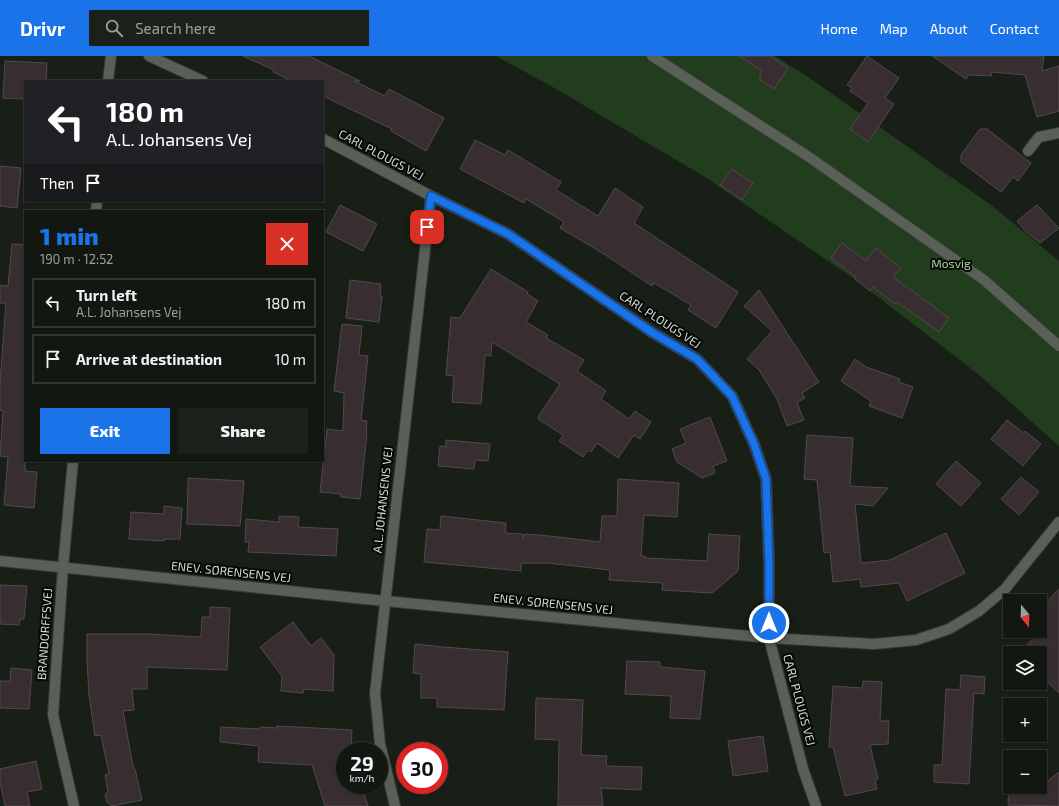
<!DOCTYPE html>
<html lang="en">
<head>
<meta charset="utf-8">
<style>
  body { margin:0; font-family:"Exo 2",sans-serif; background:#1b201a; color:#f1f3f6; height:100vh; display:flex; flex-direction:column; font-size:15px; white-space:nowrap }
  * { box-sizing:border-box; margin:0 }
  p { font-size:13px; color:#9c9f9f }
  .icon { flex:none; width:22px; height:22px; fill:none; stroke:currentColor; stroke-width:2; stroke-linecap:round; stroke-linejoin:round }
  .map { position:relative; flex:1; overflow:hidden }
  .drawer { position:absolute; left:24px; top:154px; width:300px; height:252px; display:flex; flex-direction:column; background:#121711; border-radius:0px; box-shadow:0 1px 3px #0004,0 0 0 1px #313631 }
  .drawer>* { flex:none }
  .guide { position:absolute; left:24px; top:24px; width:300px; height:122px; border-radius:0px; box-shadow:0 1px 3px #0004,0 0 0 1px #313631; background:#202124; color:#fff; overflow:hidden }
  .needle { width:26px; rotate:161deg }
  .fabs { position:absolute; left:1003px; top:538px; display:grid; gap:8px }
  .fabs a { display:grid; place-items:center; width:44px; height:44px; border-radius:0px; background:#121711; box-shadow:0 1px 3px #0004,0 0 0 1px #313631; font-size:20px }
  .speed { position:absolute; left:336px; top:686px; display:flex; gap:8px; font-size:20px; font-weight:700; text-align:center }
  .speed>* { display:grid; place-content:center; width:52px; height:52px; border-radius:50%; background:#121711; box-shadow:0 1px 3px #0004,0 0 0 1px #313631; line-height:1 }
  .speed small { font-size:10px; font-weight:400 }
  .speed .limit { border:6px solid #d22; background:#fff; color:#111 }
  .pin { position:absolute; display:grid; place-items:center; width:34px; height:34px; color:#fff; margin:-17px; border-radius:8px; box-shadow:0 2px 6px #0006 }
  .me { position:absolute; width:44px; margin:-22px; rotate:0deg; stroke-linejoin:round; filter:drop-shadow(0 0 3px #0008) }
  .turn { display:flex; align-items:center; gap:14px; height:84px; padding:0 16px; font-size:18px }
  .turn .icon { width:52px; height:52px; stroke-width:2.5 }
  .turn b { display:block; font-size:28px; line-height:34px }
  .then { display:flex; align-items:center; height:38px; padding:0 16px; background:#0003; gap:8px; font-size:15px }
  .round { display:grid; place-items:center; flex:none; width:42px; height:42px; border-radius:0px; background:#1b201a }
  .head { display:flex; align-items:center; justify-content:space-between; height:68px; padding:0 16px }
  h1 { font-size:24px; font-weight:800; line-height:30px; color:#1a73e8 }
  .primary-button { display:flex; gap:8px; margin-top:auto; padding:8px 16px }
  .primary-button a { flex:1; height:46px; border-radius:0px; background:#1a73e8; color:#fff; font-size:16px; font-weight:800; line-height:46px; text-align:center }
  .primary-button a+a { background:#1b201a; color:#f1f3f6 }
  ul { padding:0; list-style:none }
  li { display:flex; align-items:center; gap:12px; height:50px; margin:0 8px 6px; padding:0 8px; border:2px solid #313631; border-radius:0px }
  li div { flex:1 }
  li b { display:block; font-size:15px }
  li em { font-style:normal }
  header { display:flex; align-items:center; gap:24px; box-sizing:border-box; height:56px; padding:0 20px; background:#1a73e8; color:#fff }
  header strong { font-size:19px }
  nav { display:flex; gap:22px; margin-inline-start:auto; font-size:14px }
  .search { width:280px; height:36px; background:#1b201a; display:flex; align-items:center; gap:10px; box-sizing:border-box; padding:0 14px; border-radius:0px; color:#9c9f9f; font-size:15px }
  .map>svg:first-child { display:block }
  .green { fill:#223c1e }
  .building { fill:#382d31; stroke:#54484c }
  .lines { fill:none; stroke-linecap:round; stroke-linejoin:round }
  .minor-casing { stroke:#363b36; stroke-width:12 }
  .minor { stroke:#596157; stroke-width:10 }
  .route-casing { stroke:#114b97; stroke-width:10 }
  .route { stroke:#1a73e8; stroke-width:7 }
  .labels { text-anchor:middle; stroke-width:4; stroke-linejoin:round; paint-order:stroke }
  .street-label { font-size:12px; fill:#d5d9d4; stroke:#050805 }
  .park-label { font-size:12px; fill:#9fda96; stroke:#050805 }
</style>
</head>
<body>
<header>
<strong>Drivr</strong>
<div class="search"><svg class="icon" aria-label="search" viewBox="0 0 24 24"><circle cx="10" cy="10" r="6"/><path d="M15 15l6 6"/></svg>Search here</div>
<nav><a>Home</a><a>Map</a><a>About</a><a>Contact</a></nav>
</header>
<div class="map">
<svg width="1059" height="750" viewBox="0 0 1059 750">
  <rect width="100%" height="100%" fill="#181f17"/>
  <polygon class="green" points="496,0 775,0 808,21 991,149 1059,205 1059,390 978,318 856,224 705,121 558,34"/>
  <g class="building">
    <polygon points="243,0 309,0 360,25 354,25 385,40 389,33 444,62 426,95 391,75 392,73 323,40 323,25 292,25 273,16 274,14"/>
    <polygon points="739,0 770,0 788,12 774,33 759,23 761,21 759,20 762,15"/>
    <polygon points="867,0 899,22 885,42 894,48 868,86 850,73 868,47 850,35 852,32 847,29"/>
    <polygon points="932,0 1044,0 1042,15 1059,10 1059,55 1037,61 1025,19 992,16 991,20 969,19 966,23"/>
    <polygon points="5,5 47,7 46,25 25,25 25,43 3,42"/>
    <polygon points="980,73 987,73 1031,107 1018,125 1013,121 1001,136 961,106 961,99"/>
    <polygon points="475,84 505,99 508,94 561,126 556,134 598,160 615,132 643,151 634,167 738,236 716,272 688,254 691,249 656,228 653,227 652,230 604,198 560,172 564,166 526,143 524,147 460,113"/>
    <polygon points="0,110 21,112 17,152 0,150"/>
    <polygon points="732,113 753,127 742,144 720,129"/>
    <polygon points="340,149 377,168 363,195 326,176"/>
    <polygon points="1037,149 1059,172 1040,187 1027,177 1017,165"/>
    <polygon points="842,187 866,205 876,192 901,212 893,221 949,262 939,276 897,246 895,248 873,231 870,235 855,223 856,221 831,202"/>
    <polygon points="12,188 25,189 25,415 37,416 34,452 4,449 8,401 0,400 3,355 0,354 0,327 6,247 0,247 0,229 8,230"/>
    <polygon points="491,213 528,236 527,238 538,245 526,266 548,279 546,282 584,304 577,315 606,335 601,343 629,363 635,355 651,366 640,383 634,379 618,402 597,387 591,396 588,394 583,401 559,385 563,379 538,363 539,361 538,361 560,328 492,286 491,300 485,299 481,348 452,346 454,320 446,319 451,261 460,262"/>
    <polygon points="350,224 381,228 380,240 382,240 379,266 346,262"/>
    <polygon points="759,234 819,326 802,337 805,342 797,347 804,364 787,370 777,343 759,314 747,303 772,275 744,250"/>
    <polygon points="342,268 362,270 359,299 368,300 361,364 367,365 366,377 367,377 360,443 341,441 341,438 320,436 327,373 343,375 344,337 334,335"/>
    <polygon points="855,303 866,311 900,323 899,326 913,331 902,362 869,350 871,345 841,325"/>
    <polygon points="710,361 727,405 713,410 715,417 702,422 677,406 672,393 686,387 680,373"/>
    <polygon points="1007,364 1024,377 1025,375 1041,388 1023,410 991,383"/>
    <polygon points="807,379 853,382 850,430 888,432 873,450 855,448 861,507 890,504 946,477 965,517 907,545 899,527 861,531 860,523 833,526 830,496 824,497 817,424 804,423"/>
    <polygon points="446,384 490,388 488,405 475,404 474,413 438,410 440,390 446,391"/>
    <polygon points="956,405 981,427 961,450 936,428"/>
    <polygon points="1021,421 1039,436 1019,459 1001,443"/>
    <polygon points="188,422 244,425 240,470 187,468"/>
    <polygon points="618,423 679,427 677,461 644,459 641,500 645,500 645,502 707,505 709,478 740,480 738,515 712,537 662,534 663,527 609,524 610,514 548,507 521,507 521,515 424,506 427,473 440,474 441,460 506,467 505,477 523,478 523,483 525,478 550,480 600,486 602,460 617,460"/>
    <polygon points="164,450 182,452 180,483 164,483 164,485 129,483 131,456 164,458"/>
    <polygon points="279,460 299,461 298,471 338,473 336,500 248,496 249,486 245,486 246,463 279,466"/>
    <polygon points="0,529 27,530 24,563 20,563 19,569 0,568"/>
    <polygon points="1059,533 1059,637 1040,619 1040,597 1019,597 1040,575 1040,553"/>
    <polygon points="210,551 230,552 227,614 147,611 147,633 132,633 134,654 123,655 132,705 134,713 135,713 142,744 112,750 107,746 105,739 108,735 105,719 109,718 101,679 95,680 89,639 87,606 87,578 149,578 201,581 202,561 210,561"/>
    <polygon points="293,566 311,590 321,582 334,599 333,635 304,633 303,637 281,635 282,620 260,591"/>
    <polygon points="415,588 443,591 508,596 504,654 437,651 437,642 421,642 421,618 413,617"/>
    <polygon points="627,605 660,606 660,611 705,615 700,663 670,662 671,640 625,638"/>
    <polygon points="11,612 32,614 29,653 0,652 0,625 10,625"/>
    <polygon points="961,619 985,621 984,638 974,637 969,728 934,726 934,709 942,709 946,633 960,634"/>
    <polygon points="863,625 882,626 880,665 889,665 888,688 870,689 878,723 875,723 877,733 845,740 833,691 829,691 833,630 862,632"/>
    <polygon points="536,642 583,644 581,699 607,700 606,710 642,711 641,734 601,732 603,750 558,750 559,684 535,683"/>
    <polygon points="277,670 352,674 351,695 345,695 345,729 361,729 368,750 325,750 312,709 258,706 259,690 220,686 221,671 260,673 260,671 277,672"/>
    <polygon points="763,680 768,715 733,720 728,685"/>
    <polygon points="36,705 42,733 27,736 30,750 5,750 0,726 0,713"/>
    <polygon points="1010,705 1010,731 1039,732 1059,716 1059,750 1008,749"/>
  </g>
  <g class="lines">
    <defs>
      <g id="minor">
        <polyline points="149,0 203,25"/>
        <polyline points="652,0 809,101 984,224 1059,290"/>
        <polyline points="108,25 111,0"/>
        <polyline points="323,83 431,140 508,178 653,277 697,303 732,340 754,388 766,423 769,507 769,582 803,713 816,750"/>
        <polyline points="1028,95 1039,81 1059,77"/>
        <polyline points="96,155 97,145"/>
        <polyline points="73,405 63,511 53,659 74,750"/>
        <polyline points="0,505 385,545 769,582 874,588 916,584 949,573 979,555 1005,533 1059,466"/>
        <polyline points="395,750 380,688 375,637 431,140"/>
      </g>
    </defs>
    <use href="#minor" class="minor-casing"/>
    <use href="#minor" class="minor"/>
  </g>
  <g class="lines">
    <defs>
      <polyline id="route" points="427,171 431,140 508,178 653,277 697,303 732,340 754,388 766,423 769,507 769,567"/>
    </defs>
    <use href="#route" class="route-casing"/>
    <use href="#route" class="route"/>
  </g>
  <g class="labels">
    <g class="street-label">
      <text transform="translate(381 99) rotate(28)" y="4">CARL PLOUGS VEJ</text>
      <text transform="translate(660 264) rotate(33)" y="4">CARL PLOUGS VEJ</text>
      <text transform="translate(383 444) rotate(-84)" y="4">A.L. JOHANSENS VEJ</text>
      <text transform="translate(231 516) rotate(6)" y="4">ENEV. SØRENSENS VEJ</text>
      <text transform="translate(553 548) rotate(6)" y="4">ENEV. SØRENSENS VEJ</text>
      <text transform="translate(45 578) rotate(-86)" y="4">BRANDORFFSVEJ</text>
      <text transform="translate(799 644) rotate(75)" y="4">CARL PLOUGS VEJ</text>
    </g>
    <g class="park-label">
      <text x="951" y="212">Mosvig</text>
    </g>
  </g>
</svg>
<div class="fabs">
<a><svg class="needle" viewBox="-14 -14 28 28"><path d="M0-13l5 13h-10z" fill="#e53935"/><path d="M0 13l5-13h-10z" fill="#9c9f9f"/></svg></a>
<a><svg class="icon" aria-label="layers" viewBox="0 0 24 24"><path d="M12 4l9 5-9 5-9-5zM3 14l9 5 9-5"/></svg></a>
<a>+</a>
<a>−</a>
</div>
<div class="speed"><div>29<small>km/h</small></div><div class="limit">30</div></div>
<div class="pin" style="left:427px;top:171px;background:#d93025"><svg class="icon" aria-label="arrive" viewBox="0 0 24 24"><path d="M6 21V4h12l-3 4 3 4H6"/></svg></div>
<svg class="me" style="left:769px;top:567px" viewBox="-20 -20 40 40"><circle r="17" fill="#1a73e8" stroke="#fff" stroke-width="3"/><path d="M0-11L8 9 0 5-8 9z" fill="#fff"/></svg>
<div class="guide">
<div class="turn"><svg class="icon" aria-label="left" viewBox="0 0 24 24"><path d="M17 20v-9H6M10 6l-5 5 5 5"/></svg><div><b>180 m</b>A.L. Johansens Vej</div></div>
<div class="then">Then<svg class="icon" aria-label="arrive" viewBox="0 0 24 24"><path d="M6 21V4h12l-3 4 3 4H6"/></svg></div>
</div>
<section class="drawer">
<div class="head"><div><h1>1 min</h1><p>190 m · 12:52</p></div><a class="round" style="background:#d93025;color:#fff"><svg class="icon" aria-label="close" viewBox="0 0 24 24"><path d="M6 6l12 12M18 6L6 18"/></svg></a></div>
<ul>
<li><svg class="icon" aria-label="left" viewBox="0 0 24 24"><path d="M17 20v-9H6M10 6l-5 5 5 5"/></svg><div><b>Turn left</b><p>A.L. Johansens Vej</p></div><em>180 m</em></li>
<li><svg class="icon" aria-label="arrive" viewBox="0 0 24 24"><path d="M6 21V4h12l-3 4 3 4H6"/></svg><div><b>Arrive at destination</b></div><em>10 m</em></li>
</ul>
<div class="primary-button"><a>Exit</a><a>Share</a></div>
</section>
</div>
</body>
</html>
